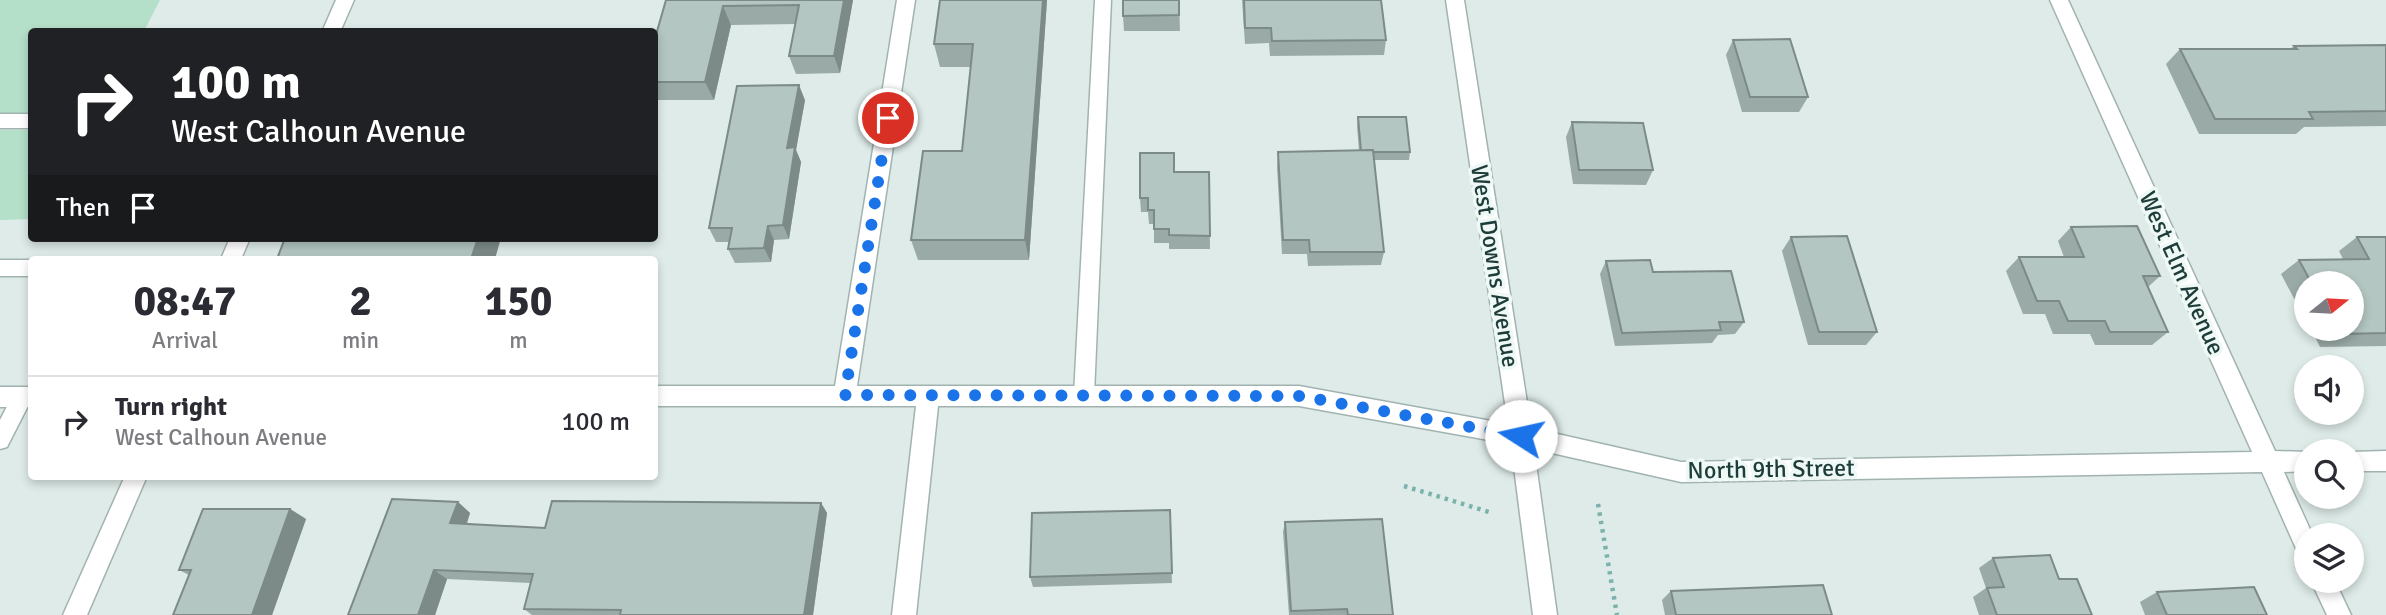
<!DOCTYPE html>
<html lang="en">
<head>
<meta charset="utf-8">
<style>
  body { margin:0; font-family:Signika,sans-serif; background:#f2f2f3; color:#2b2b33; height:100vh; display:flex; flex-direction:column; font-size:26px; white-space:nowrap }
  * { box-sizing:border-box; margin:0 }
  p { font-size:23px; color:#7c7c81 }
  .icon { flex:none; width:38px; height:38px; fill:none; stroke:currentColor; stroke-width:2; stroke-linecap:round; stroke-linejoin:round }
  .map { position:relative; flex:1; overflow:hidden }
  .details { position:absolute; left:28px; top:256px; width:630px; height:224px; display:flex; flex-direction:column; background:#fff; border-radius:7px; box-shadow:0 4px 10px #0003 }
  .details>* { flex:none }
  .top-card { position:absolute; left:28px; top:28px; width:630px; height:214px; border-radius:7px; box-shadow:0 4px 10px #0003; background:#202124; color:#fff; overflow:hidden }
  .needle { width:46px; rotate:72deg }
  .fabs { position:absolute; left:2294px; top:271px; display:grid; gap:14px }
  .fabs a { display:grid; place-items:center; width:70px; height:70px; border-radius:50%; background:#fff; box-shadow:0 4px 10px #0003; font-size:35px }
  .pin { position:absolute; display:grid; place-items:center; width:60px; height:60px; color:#fff; margin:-30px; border:4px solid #fff; border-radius:50%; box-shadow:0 2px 7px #0007 }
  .me { position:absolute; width:77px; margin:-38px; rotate:280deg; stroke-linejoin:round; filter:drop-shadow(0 0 5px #0008) }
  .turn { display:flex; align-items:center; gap:24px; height:147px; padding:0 28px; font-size:32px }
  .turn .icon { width:91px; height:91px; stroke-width:2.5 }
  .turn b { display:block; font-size:49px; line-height:60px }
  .then { display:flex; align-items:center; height:66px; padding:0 28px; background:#0003; gap:14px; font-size:26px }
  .eta { display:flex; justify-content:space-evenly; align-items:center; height:119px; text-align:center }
  .eta b { font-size:42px; font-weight:700; line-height:49px }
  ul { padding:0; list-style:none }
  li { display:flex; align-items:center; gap:21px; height:91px; padding:0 28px; border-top:2px solid #e1e1e2 }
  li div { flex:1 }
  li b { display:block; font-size:26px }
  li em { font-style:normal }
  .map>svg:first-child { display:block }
  .green { fill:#b4dfc9 }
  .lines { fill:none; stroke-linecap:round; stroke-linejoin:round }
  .lane-casing { stroke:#a1b3b0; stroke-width:3 }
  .street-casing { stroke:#a1b3b0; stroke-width:3 }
  .path { stroke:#7bb2ac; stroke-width:4.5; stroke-dasharray:3.5 5; stroke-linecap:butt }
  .lane { fill:#fff; fill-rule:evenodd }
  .street { fill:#fff; fill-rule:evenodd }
  .wall { fill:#9aaaa7 }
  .shaded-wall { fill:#7d8b88 }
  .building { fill:#b3c6c2; stroke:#7d8b88; stroke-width:2 }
  .route { stroke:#1a73e8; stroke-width:12; stroke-dasharray:0 21.6 }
  .labels { text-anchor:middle; stroke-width:7; stroke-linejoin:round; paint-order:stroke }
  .street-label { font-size:24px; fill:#1e3c3a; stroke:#eef8f5 }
</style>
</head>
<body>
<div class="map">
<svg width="2386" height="615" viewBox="0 0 2386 615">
  <rect width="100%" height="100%" fill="#deebe8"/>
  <g class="green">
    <polygon points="0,0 160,0 144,31 32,32 31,113 0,113"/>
    <polygon points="0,130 31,130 31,219 0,220"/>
  </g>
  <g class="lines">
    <defs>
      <g id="lane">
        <polygon points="1095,0 1111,0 1094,395 1091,401 1084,404 1077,401 1074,395"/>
        <rect x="0" y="114" width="32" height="14"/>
        <rect x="0" y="260" width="32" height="16"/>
        <polygon points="22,388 29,391 32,398 7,447 0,449 0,420 15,391"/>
      </g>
      <g id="street">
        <polygon points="336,0 354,0 340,32 322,32"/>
        <polygon points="897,0 915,0 857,386 1299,386 1508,424 1446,0 1464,0 1531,428 1681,462 2252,452 2050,0 2068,0 2275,451 2308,452 2306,471 2284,472 2313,536 2306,536 2306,556 2298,553 2262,472 1681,482 1534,449 1557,615 1533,615 1511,444 1299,406 938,406 916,615 892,615 916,406 654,406 654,386 835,386"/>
        <polygon points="230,238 250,238 241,259 221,259"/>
        <rect x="0" y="387" width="32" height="20"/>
        <polygon points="2386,451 2386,471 2352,471 2350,452"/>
        <polygon points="125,476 147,476 87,615 63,615"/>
        <polygon points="2311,581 2335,581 2351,615 2327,615"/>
      </g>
    </defs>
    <use href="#lane" class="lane-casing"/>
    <use href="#street" class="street-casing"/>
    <g class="path">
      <polyline points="1404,486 1489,512"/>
      <polyline points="1598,504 1617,615"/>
    </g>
    <use href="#lane" class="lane"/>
    <use href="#street" class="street"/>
  </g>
  <g class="wall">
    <polygon points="666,0 853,0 840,73 796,74 789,56 795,24 731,25 714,100 654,100 654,42"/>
    <polygon points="940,0 1047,0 1029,260 918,260 911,240 962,151 971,67 940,67 934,44"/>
    <polygon points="1179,0 1180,31 1124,31 1123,16"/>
    <polygon points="1242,0 1381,0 1386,40 1384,55 1270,56 1269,43 1245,44"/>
    <polygon points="1733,40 1808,97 1799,112 1742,112 1726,55"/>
    <polygon points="2386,45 2386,126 2304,127 2296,134 2199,134 2166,64 2180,49 2290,49 2294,46"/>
    <polygon points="805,100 796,150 801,162 789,239 774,240 771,262 735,263 728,249 729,242 716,242 709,228"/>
    <polygon points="1358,117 1410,152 1409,160 1374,160 1384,252 1381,265 1308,266 1307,254 1282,254 1277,167 1278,152 1359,151 1357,126"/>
    <polygon points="1572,122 1653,170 1646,185 1573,184 1566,137"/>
    <polygon points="1174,172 1209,172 1210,249 1169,249 1169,243 1154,243 1154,224 1149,224 1148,212 1141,212 1140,198"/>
    <polygon points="2071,227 2160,276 2148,287 2168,332 2152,345 2095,345 2090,334 2053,334 2045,314 2023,314 2006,271 2019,257 2064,257 2058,241"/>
    <polygon points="1791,237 1877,332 1866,345 1808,345 1782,251"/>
    <polygon points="2357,237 2386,237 2386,346 2320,347 2311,329 2352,329 2352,284 2306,284 2306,321 2281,274 2299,260 2343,259 2339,251"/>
    <polygon points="1606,261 1653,272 1744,322 1735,334 1718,335 1712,343 1615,346 1600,274"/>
    <polygon points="458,502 470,513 467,524 545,528 821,503 827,513 813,615 532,615 524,609 531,583 447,579 435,615 348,615"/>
    <polygon points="290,509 306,519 272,615 173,615 189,575 179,570"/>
    <polygon points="1170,510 1172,583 1033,587 1030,577"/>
    <polygon points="1285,522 1393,615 1289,615 1283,532"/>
    <polygon points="1993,558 2059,579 2092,615 1979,615 1973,597 1986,588 1979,568"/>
    <polygon points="1671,591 1832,615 1665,615 1662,600"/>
    <polygon points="2157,592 2267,615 2145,615 2140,602"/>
  </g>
  <g class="shaded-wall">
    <polygon points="844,0 853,0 840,73 834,56"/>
    <polygon points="1043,0 1047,0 1029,260 1025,240"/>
    <polygon points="723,6 731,25 714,100 705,82"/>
    <polygon points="799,85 805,100 796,150 801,162 789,239 783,225 787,148"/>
    <polygon points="768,226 774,240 771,262 764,248"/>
    <polygon points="478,238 501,238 495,259 471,259"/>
    <polygon points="458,502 470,513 463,533 450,523"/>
    <polygon points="821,503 827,513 813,615 804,615"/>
    <polygon points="290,509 306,519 272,615 252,615"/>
    <polygon points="434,570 447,579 435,615 418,615"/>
  </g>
  <g class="building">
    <polygon points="666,0 844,0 834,56 789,56 799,5 723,6 705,82 654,82 654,42"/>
    <polygon points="940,0 1043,0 1025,240 911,240 923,151 962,151 973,44 934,44"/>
    <polygon points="1123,0 1179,0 1179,15 1123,16"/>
    <polygon points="1244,0 1381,0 1386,40 1272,41 1271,28 1245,28"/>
    <polygon points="1790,39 1808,97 1750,97 1733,40"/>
    <polygon points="2386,45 2386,111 2309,112 2313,119 2215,119 2180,49 2297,49 2294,46"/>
    <polygon points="799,85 787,148 795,147 783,225 768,226 764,248 728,249 732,228 709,228 737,86"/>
    <polygon points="1358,117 1406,117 1410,152 1373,152 1373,150 1361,151"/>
    <polygon points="1572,122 1643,123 1653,170 1579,170"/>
    <polygon points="1373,150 1384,252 1310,252 1309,240 1283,240 1278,152"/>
    <polygon points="1140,153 1174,153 1174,172 1209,172 1210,236 1169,235 1169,229 1154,229 1154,210 1148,210 1148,198 1140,198"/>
    <polygon points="2137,226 2160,276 2143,276 2168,332 2110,332 2105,321 2068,321 2059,301 2037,301 2019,257 2084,257 2071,227"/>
    <polygon points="1847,236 1877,332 1819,332 1791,237"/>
    <polygon points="2357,237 2386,237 2386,333 2339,334 2336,329 2352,329 2352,284 2312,284 2299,260 2369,259"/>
    <polygon points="285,238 478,238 471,259 277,259"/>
    <polygon points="1650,260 1653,272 1731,271 1744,322 1719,322 1721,330 1622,333 1606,261"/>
    <polygon points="392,499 458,502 450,523 545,528 552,501 821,503 804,615 620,615 621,610 524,609 533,574 434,570 418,615 348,615"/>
    <polygon points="203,509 290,509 252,615 173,615 191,570 179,570"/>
    <polygon points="1170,510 1172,573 1030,577 1032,513"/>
    <polygon points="1382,519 1393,615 1348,615 1347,609 1291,611 1285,522"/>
    <polygon points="2050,555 2059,579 2077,579 2092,615 1997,615 1987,588 2004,587 1993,558"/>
    <polygon points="1823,585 1832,615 1676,615 1671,591"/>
    <polygon points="2254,587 2267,615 2167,615 2157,592"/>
  </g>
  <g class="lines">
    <polyline class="route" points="888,118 845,395 1299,396 1521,436"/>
  </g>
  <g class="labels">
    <g class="street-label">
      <text transform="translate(1495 266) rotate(81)" y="8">West Downs Avenue</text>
      <text transform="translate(2182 273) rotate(66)" y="8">West Elm Avenue</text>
      <text transform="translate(1771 469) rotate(-1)" y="8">North 9th Street</text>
    </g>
  </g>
</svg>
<div class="fabs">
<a><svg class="needle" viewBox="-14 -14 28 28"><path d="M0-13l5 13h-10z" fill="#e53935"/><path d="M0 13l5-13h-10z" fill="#7c7c81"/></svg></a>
<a><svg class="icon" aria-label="sound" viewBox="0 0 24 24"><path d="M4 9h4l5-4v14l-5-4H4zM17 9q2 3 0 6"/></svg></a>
<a><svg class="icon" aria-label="search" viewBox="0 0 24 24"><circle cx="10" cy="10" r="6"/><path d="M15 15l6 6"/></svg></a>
<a><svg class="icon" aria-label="layers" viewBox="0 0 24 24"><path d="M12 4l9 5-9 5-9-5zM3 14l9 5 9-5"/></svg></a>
</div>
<div class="pin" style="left:888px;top:118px;background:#d93025"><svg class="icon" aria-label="arrive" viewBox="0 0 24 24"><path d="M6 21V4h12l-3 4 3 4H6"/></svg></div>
<svg class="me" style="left:1521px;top:436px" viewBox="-20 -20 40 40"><circle r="19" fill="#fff"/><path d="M0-13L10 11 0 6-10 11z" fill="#1a73e8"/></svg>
<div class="top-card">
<div class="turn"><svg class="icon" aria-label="right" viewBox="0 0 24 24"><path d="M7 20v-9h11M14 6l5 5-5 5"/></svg><div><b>100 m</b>West Calhoun Avenue</div></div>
<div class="then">Then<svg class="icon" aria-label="arrive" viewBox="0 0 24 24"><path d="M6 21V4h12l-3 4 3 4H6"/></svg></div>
</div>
<section class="details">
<div class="eta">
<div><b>08:47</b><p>Arrival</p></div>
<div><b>2</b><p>min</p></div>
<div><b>150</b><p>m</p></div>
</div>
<ul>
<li><svg class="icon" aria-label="right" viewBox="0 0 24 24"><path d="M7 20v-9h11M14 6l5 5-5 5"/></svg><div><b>Turn right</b><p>West Calhoun Avenue</p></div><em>100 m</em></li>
</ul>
</section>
</div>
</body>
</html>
